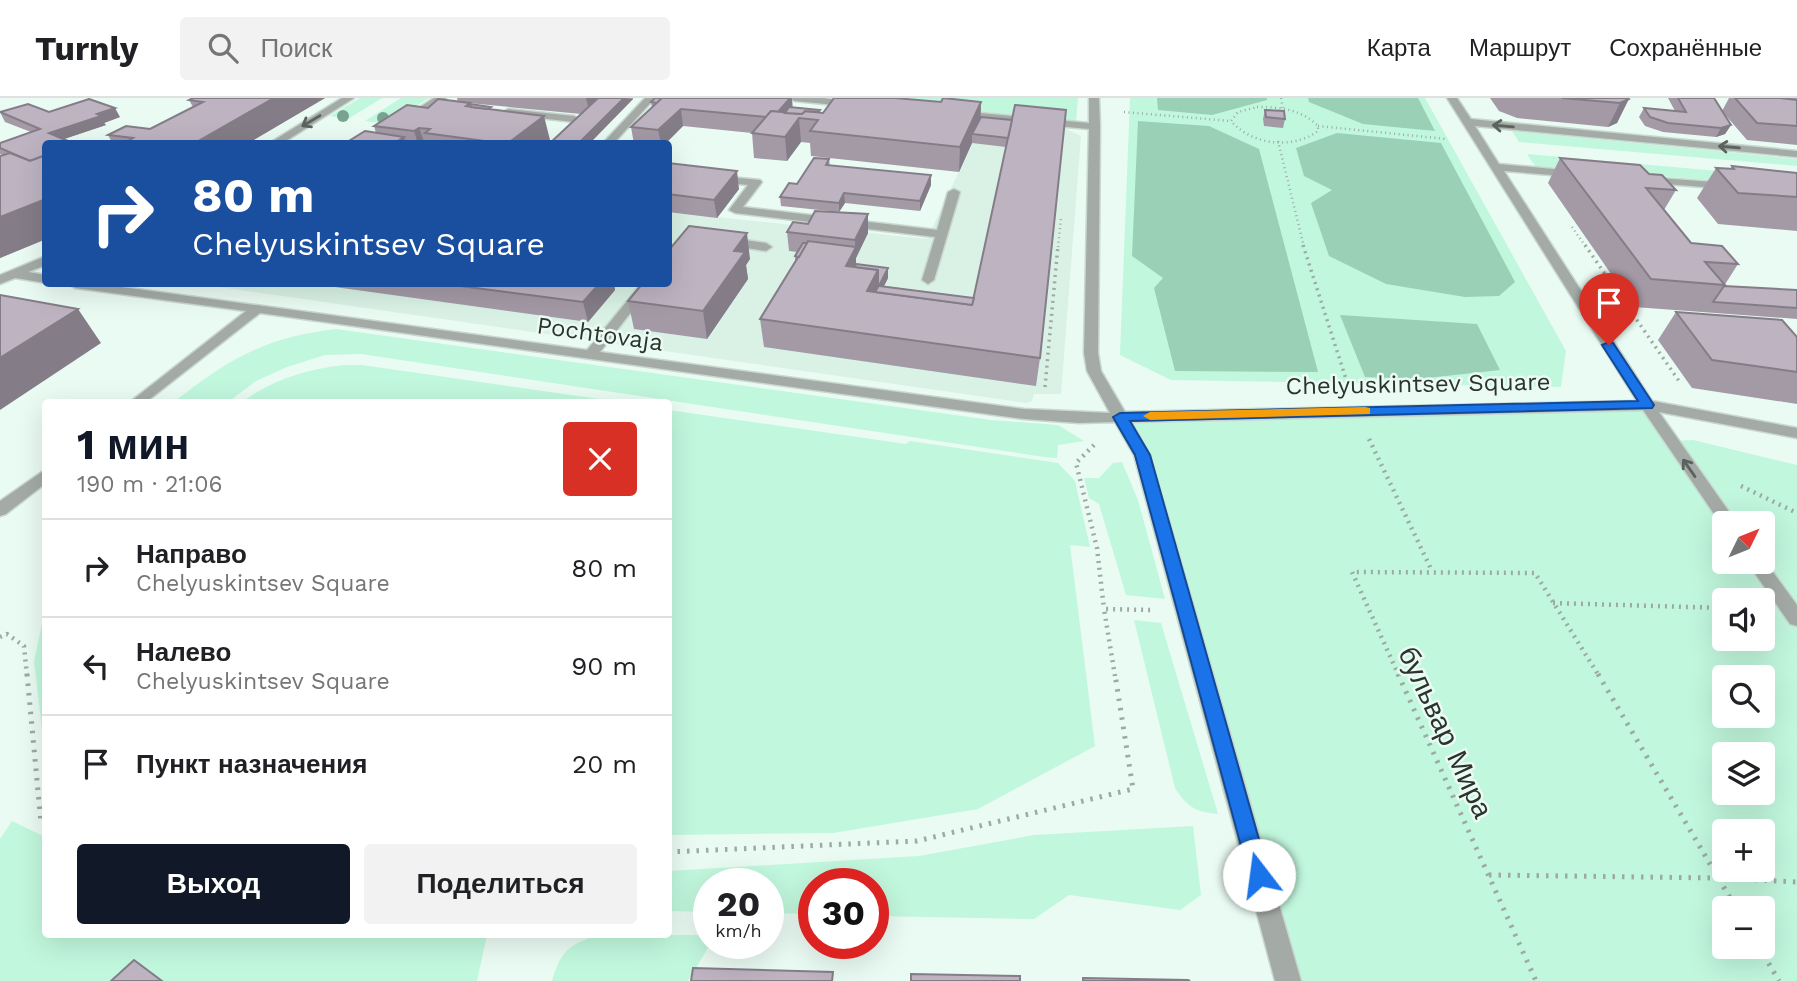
<!DOCTYPE html>
<html lang="ru">
<head>
<meta charset="utf-8">
<style>
  body { margin:0; font-family:"Work Sans",sans-serif; background:#f2f2f2; color:#202124; height:100vh; display:flex; flex-direction:column; font-size:26px; white-space:nowrap }
  * { box-sizing:border-box; margin:0 }
  p { font-size:23px; color:#757577 }
  .icon { flex:none; width:38px; height:38px; fill:none; stroke:currentColor; stroke-width:2; stroke-linecap:round; stroke-linejoin:round }
  .map { position:relative; flex:1; overflow:hidden }
  .details { position:absolute; left:42px; top:301px; width:630px; height:539px; display:flex; flex-direction:column; background:#fff; border-radius:7px; box-shadow:0 7px 28px #0002 }
  .details>* { flex:none }
  .hud { position:absolute; left:42px; top:42px; width:630px; height:147px; border-radius:7px; box-shadow:0 7px 28px #0002; background:#1a4fa0; color:#fff; overflow:hidden }
  .needle { width:46px; rotate:47deg }
  .buttons { position:absolute; left:1712px; top:413px; display:grid; gap:14px }
  .buttons a { display:grid; place-items:center; width:63px; height:63px; border-radius:7px; background:#fff; box-shadow:0 7px 28px #0002; font-size:35px }
  .speed { position:absolute; left:693px; top:770px; display:flex; gap:14px; font-size:35px; font-weight:700; text-align:center }
  .speed>* { display:grid; place-content:center; width:91px; height:91px; border-radius:50%; background:#fff; box-shadow:0 7px 28px #0002; line-height:1 }
  .speed small { font-size:18px; font-weight:400 }
  .speed .limit { border:10px solid #d22; background:#fff; color:#111 }
  .pin { position:absolute; display:grid; place-items:center; width:60px; height:60px; color:#fff; margin:-72px -30px; border-radius:50% 50% 50% 0; rotate:-45deg; box-shadow:0 0 7px #0007 }
  .pin .icon { rotate:45deg }
  .me { position:absolute; width:77px; margin:-38px; rotate:345deg; stroke-linejoin:round; filter:drop-shadow(0 0 5px #0008) }
  .turn { display:flex; align-items:center; gap:24px; height:147px; padding:0 35px; font-size:32px }
  .turn .icon { width:91px; height:91px; stroke-width:2.5 }
  .turn b { display:block; font-size:49px; line-height:60px }
  .round { display:grid; place-items:center; flex:none; width:74px; height:74px; border-radius:7px; background:#f2f2f2 }
  .head { display:flex; align-items:center; justify-content:space-between; height:119px; padding:0 35px }
  h1 { font-size:42px; font-weight:700; line-height:52px; color:#111827 }
  .primary-button { display:flex; gap:14px; margin-top:auto; padding:14px 35px }
  .primary-button a { flex:1; height:80px; border-radius:7px; background:#111827; color:#fff; font-size:28px; font-weight:700; line-height:80px; text-align:center }
  .primary-button a+a { background:#f2f2f2; color:#202124 }
  ul { padding:0; list-style:none }
  li { display:flex; align-items:center; gap:21px; height:98px; padding:0 35px; border-top:2px solid #e0e0e0 }
  li div { flex:1 }
  li b { display:block; font-size:26px }
  li em { font-style:normal }
  header { display:flex; align-items:center; gap:42px; box-sizing:border-box; height:98px; padding:0 35px; background:#fff; border-bottom:2px solid #e0e0e0 }
  header strong { font-size:33px }
  nav { display:flex; gap:38px; margin-inline-start:auto; font-size:24px }
  .search { width:490px; height:63px; background:#f2f2f2; display:flex; align-items:center; gap:18px; box-sizing:border-box; padding:0 24px; border-radius:7px; color:#757577; font-size:26px }
  .map>svg:first-child { display:block }
  .built { fill:#d9f2e5 }
  .green { fill:#c1f7dd; fill-rule:evenodd }
  .forest { fill:#9ad0b6 }
  .lines { fill:none; stroke-linecap:round; stroke-linejoin:round }
  .minor-casing { stroke:#c8d7d0; stroke-width:3 }
  .path-far3 { stroke:#9daaa4; stroke-width:2.5; stroke-dasharray:1 3.5; stroke-linecap:butt }
  .path-far2 { stroke:#9daaa4; stroke-width:3.5; stroke-dasharray:2 4.5; stroke-linecap:butt }
  .path-far1 { stroke:#9daaa4; stroke-width:4.5; stroke-dasharray:2 5; stroke-linecap:butt }
  .path { stroke:#9daaa4; stroke-width:5; stroke-dasharray:2.5 7; stroke-linecap:butt }
  .minor { fill:#a4aba7; fill-rule:evenodd }
  .tree { fill:#78a392 }
  .wall { fill:#a39aa6 }
  .shaded-wall { fill:#847d87 }
  .building { fill:#bdb3c1; stroke:#847d87; stroke-width:2 }
  .oneway { stroke:#5c635f }
  .route { fill:#1a73e8; stroke:#114b97; stroke-width:2 }
  .slow { fill:#f59e0b }
  .labels { text-anchor:middle; stroke-width:5; stroke-linejoin:round; paint-order:stroke }
  .street-label { font-size:24px; fill:#2c332f; stroke:#eafbf3 }
  .near-street-label { font-size:28px; fill:#2c332f; stroke:#eafbf3 }
</style>
</head>
<body>
<header>
<strong>Turnly</strong>
<div class="search"><svg class="icon" aria-label="search" viewBox="0 0 24 24"><circle cx="10" cy="10" r="6"/><path d="M15 15l6 6"/></svg>Поиск</div>
<nav><a>Карта</a><a>Маршрут</a><a>Сохранённые</a></nav>
</header>
<div class="map">
<svg width="1797" height="883" viewBox="0 0 1797 883">
  <rect width="100%" height="100%" fill="#eafbf3"/>
  <polygon class="built" points="983,23 1066,31 1081,38 1061,296 1034,296 1032,303 1027,305 198,186 668,186 669,114 927,141"/>
  <g class="green">
    <polygon points="360,0 382,0 348,21 330,18"/>
    <polygon points="401,0 429,0 388,26 365,23"/>
    <polygon points="841,0 1078,0 1076,23"/>
    <polygon points="1130,0 1425,0 1566,253 1561,289 1171,282 1120,257"/>
    <polygon points="1512,33 1797,61 1797,68 1519,44"/>
    <polygon points="1527,56 1797,80 1797,89 1535,68"/>
    <path d="M336 231 991 322 1058 327 1084 343 1058 347 1057 360 1044 359 361 256 325 257 287 269 256 283 228 304H174C228 261 266 239 336 231Z"/>
    <path d="M344 267H362L620 304H242C272 282 307 271 344 267Z"/>
    <path d="M1647 307 1670 343 1693 342 1797 367V883H1288L1142 357 1120 319ZM1724 425H1762V464H1724ZM1724 502H1762V541H1724ZM1724 579H1762V618H1724ZM1724 656H1762V695H1724ZM1724 733H1762V772H1724ZM1724 810H1762V849H1724Z"/>
    <polygon points="669,312 906,346 910,343 1058,365 1075,383 1090,449 1070,447 1095,648 978,711 833,735 669,737"/>
    <polygon points="1122,364 1138,402 1165,501 1126,497 1099,406 1089,400 1084,380 1099,380 1113,365"/>
    <polygon points="45,512 45,656 34,563"/>
    <path d="M1134 522 1161 525 1218 716C1196 714 1187 709 1175 690Z"/>
    <polygon points="12,723 45,739 46,836 487,837 477,883 0,883 0,741"/>
    <polygon points="1193,728 1201,797 1180,812 1069,797 1034,821 873,818 873,786 814,786 814,816 768,815 768,786 709,786 709,814 669,813 669,773 919,758 1034,737"/>
    <path d="M597 837H709V845H711L688 883H552C561 853 567 848 597 837Z"/>
  </g>
  <g class="forest">
    <polygon points="1157,0 1267,0 1267,2 1212,17 1158,12"/>
    <polygon points="1308,0 1418,0 1435,33 1363,26 1309,4"/>
    <polygon points="1138,23 1209,28 1259,51 1318,274 1175,273 1154,190 1163,180 1132,158"/>
    <polygon points="1337,35 1441,45 1515,184 1499,198 1465,199 1386,186 1329,158 1311,105 1332,92 1304,78 1296,50"/>
    <polygon points="1340,217 1477,226 1500,272 1418,281 1365,279"/>
  </g>
  <g class="lines">
    <defs>
      <g id="minor">
        <polygon points="342,0 354,0 281,46 268,46"/>
        <polygon points="434,0 446,0 376,46 363,46"/>
        <polygon points="645,0 655,0 613,46 602,46"/>
        <polygon points="790,0 824,0 860,6 855,9 795,3"/>
        <polygon points="1089,0 1099,0 1100,29 1098,255 1101,273 1125,314 1637,303 1447,0 1457,0 1471,21 1797,53 1797,59 1475,28 1499,66 1575,73 1581,76 1575,79 1504,73 1652,303 1797,330 1797,340 1659,314 1737,425 1724,425 1723,429 1643,312 1131,324 1150,357 1301,883 1275,883 1134,357 1115,324 1079,325 1024,321 260,215 146,304 130,304 246,213 75,190 69,186 100,186 587,252 641,186 653,186 600,254 1024,311 1110,315 1087,273 1084,255 1089,31 959,19 954,16 959,13 1089,25"/>
        <polygon points="508,11 574,18 579,21 574,24 504,16 503,14"/>
        <polygon points="668,73 760,82 762,84 743,109 937,132 948,94 954,91 960,94 934,182 928,186 922,182 935,139 735,115 729,112 748,87 668,79"/>
        <polygon points="1645,79 1728,85 1734,88 1728,91 1641,84 1639,82"/>
        <polygon points="724,139 766,145 772,149 766,153 720,146 718,143"/>
        <polygon points="46,158 46,167 28,174 46,177 46,185 15,180 0,186 0,177"/>
        <polygon points="46,371 46,385 6,416 0,418 0,403"/>
        <polygon points="1762,459 1797,507 1797,528 1790,526 1747,464 1762,464"/>
      </g>
    </defs>
    <use href="#minor" class="minor-casing"/>
    <g class="path-far3">
      <polyline points="1281,0 1283,11"/>
      <path d="M1257 9C1280 9 1301 11 1318 28V33C1292 52 1252 47 1231 23L1238 14Z"/>
      <polyline points="1124,14 1231,23"/>
      <polyline points="1318,28 1446,41"/>
      <polyline points="1278,43 1304,149"/>
      <polyline points="1572,129 1586,149"/>
      <polyline points="1058,149 1061,120"/>
    </g>
    <g class="path-far2">
      <polyline points="1303,147 1346,281"/>
      <polyline points="1585,147 1679,283"/>
      <polyline points="1045,289 1058,147"/>
    </g>
    <g class="path-far1">
      <polyline points="1369,341 1432,473"/>
      <polyline points="1094,347 1076,365 1097,450 1104,511"/>
      <polyline points="1741,388 1797,415"/>
      <polyline points="1553,505 1724,510"/>
      <polyline points="0,539 7,536 24,548 27,578"/>
      <polyline points="1115,578 1104,511 1151,512"/>
      <polyline points="1399,578 1352,474 1535,475 1599,578"/>
    </g>
    <g class="path">
      <polyline points="27,576 41,725 46,727"/>
      <polyline points="1398,576 1536,883"/>
      <polyline points="1598,576 1736,810"/>
      <polyline points="668,754 917,743 1133,691 1115,576"/>
      <polyline points="1489,777 1718,780 1797,784"/>
      <polyline points="1759,849 1779,883"/>
    </g>
    <use href="#minor" class="minor"/>
  </g>
  <g class="tree">
    <circle cx="343" cy="18" r="6"/>
    <circle cx="383" cy="20" r="6"/>
  </g>
  <g class="wall">
    <polygon points="325,0 247,46 113,46 108,37 150,31 193,9 189,2"/>
    <polygon points="457,0 633,0 633,1 589,46 549,46 581,16 458,4"/>
    <polygon points="792,0 792,9 820,12 820,14 823,15 941,4 981,4 981,19 1012,22 1040,260 1036,288 764,249 760,221 795,165 795,158 797,154 789,153 787,134 808,126 868,116 868,135 856,160 856,166 888,170 888,180 884,188 974,200 1006,49 972,45 959,74 811,58 810,45 801,44 787,63 754,60 752,35 683,28 665,46 634,46 631,29 652,10 651,4"/>
    <polygon points="1490,0 1628,0 1617,25 1608,29 1517,20 1499,13"/>
    <polygon points="1668,0 1714,0 1731,27 1725,36 1716,39 1663,34 1645,28 1639,19 1644,10 1675,13"/>
    <polygon points="1729,0 1797,0 1797,47 1747,42 1722,13"/>
    <polygon points="470,6 491,11 550,42 546,46 344,46 376,35 374,28 428,10"/>
    <polygon points="1265,12 1285,21 1283,30 1264,28 1263,21"/>
    <polygon points="0,14 49,14 120,19 104,25 106,27 64,41 46,46 46,141 0,160 0,58 3,57 0,56 0,45 31,34 5,24"/>
    <polygon points="1560,60 1649,76 1676,92 1664,112 1691,145 1738,166 1724,188 1797,192 1797,221 1634,209 1548,85"/>
    <polygon points="829,61 830,68 931,77 931,87 920,113 845,105 839,114 781,108 780,99"/>
    <polygon points="668,65 739,91 717,120 668,114"/>
    <polygon points="1732,68 1797,75 1797,133 1718,126 1697,100 1716,70 1730,71"/>
    <polygon points="750,161 746,167 748,181 707,241 634,231 628,203"/>
    <polygon points="313,186 614,186 615,192 588,224"/>
    <polygon points="1676,214 1797,239 1797,306 1692,290 1658,242"/>
  </g>
  <g class="shaded-wall">
    <polygon points="274,0 325,0 247,46 193,46"/>
    <polygon points="586,0 609,0 590,16"/>
    <polygon points="624,0 633,1 589,46 578,46"/>
    <polygon points="790,0 792,0 793,14 773,20"/>
    <polygon points="1629,1 1617,25 1608,29 1620,5"/>
    <polygon points="981,4 980,28 972,36 972,45 959,74 960,49"/>
    <polygon points="115,10 120,19 104,25 106,27 55,44 49,35"/>
    <polygon points="681,11 683,28 665,46 661,46 658,32"/>
    <polygon points="544,18 550,42 546,46 507,46"/>
    <polygon points="799,20 801,44 787,63 785,39"/>
    <polygon points="1731,27 1725,36 1716,39 1721,30"/>
    <polygon points="419,30 425,46 418,46 414,33"/>
    <polygon points="404,39 406,46 393,46"/>
    <polygon points="737,73 739,91 717,120 714,102"/>
    <polygon points="931,77 931,87 920,113 920,103"/>
    <polygon points="844,95 845,105 839,114 839,105"/>
    <polygon points="46,101 46,141 0,160 0,119"/>
    <polygon points="868,116 868,135 856,160 856,176 846,168 855,150 855,142"/>
    <polygon points="747,135 750,161 746,167 748,181 707,241 703,213 734,153"/>
    <polygon points="888,170 888,180 879,198 879,188"/>
    <polygon points="878,172 878,199 867,193"/>
    <polygon points="599,186 614,186 615,192 588,224 583,204"/>
    <polygon points="78,211 101,245 0,312 0,260"/>
  </g>
  <g class="building">
    <polygon points="193,0 274,0 193,46 123,46 133,40 108,37 126,28 150,31 203,4 189,2"/>
    <polygon points="598,0 624,0 578,46 549,46"/>
    <polygon points="655,0 662,0 657,5 651,4"/>
    <polygon points="662,0 790,0 778,14 771,13 766,19 681,11 658,32 631,29"/>
    <polygon points="834,0 895,0 941,4 943,0 981,4 960,49 810,33 818,22 799,20 785,39 752,35 771,13 802,16 805,13 823,15"/>
    <polygon points="1562,0 1628,0 1629,1 1620,5"/>
    <polygon points="1678,0 1714,0 1731,27 1721,30 1668,25 1650,19 1644,10 1686,14"/>
    <polygon points="1735,0 1780,0 1797,2 1797,28 1757,25"/>
    <polygon points="89,1 115,10 97,16 101,18 49,35 75,46 46,46 46,57 30,63 0,50 0,45 40,31 0,14 28,6 49,14"/>
    <polygon points="438,1 470,5 466,8 544,18 507,46 425,35 430,31 419,30 414,33 374,28 407,7 428,10"/>
    <polygon points="470,6 491,9 488,11 471,9"/>
    <polygon points="1015,7 1066,12 1040,260 760,221 808,143 856,149 846,168 878,172 867,193 972,207"/>
    <polygon points="789,9 820,12 818,14 805,13 802,16 785,15"/>
    <polygon points="1265,12 1284,13 1285,21 1266,19"/>
    <polygon points="981,19 1012,22 1008,40 972,36"/>
    <polygon points="365,33 404,39 393,46 344,46"/>
    <polygon points="10,55 30,63 46,57 46,101 0,119 0,58"/>
    <polygon points="814,60 829,61 826,67 931,77 920,103 844,95 839,105 780,99 789,85 797,86"/>
    <polygon points="1560,60 1640,67 1649,76 1662,77 1676,92 1646,90 1691,145 1722,148 1738,166 1705,164 1725,187 1651,181"/>
    <polygon points="668,65 737,73 714,102 668,96"/>
    <polygon points="1732,68 1797,75 1797,99 1738,95 1716,70 1734,71"/>
    <polygon points="815,113 868,116 855,142 787,134 793,124 808,126"/>
    <polygon points="689,128 747,135 734,153 745,154 703,213 628,203 642,186 668,186 668,153"/>
    <polygon points="803,145 807,145 799,159 795,158"/>
    <polygon points="856,166 888,170 879,188 974,200 972,207 875,194 878,189 878,172 855,169"/>
    <polygon points="445,186 599,186 583,204"/>
    <polygon points="1724,188 1797,192 1797,210 1713,204"/>
    <polygon points="0,197 78,211 0,260"/>
    <polygon points="1676,214 1782,222 1797,239 1797,274 1712,262"/>
    <polygon points="134,862 162,883 111,883"/>
    <polygon points="693,870 833,874 832,883 691,883"/>
    <polygon points="911,876 1020,878 1020,883 911,883"/>
    <polygon points="1083,880 1188,882 1190,883 1083,883"/>
  </g>
  <defs><path id="oneway-shaft" d="M-6 0H5M1.5-3L5.5 0L1.5 3" fill="none" stroke-width="1.6" stroke-linecap="round" stroke-linejoin="round" transform="scale(1.75)"/></defs>
  <g class="oneway">
    <use href="#oneway-shaft" transform="translate(311 23) rotate(149)"/>
    <use href="#oneway-shaft" transform="translate(1503 28) rotate(-175)"/>
    <use href="#oneway-shaft" transform="translate(1729 49) rotate(-175)"/>
    <use href="#oneway-shaft" transform="translate(1689 370) rotate(-125)"/>
  </g>
  <polygon class="route" points="1609,244 1613,245 1654,307 1652,310 1130,323 1150,357 1269,777 1266,785 1259,787 1251,785 1135,357 1113,319 1120,315 1638,303 1602,247"/>
  <polygon class="slow" points="1365,309 1370,310 1370,316 1150,322 1143,318 1150,314"/>
  <g class="labels">
    <g class="street-label">
      <text transform="translate(600 236) rotate(8)" y="8">Pochtovaja</text>
      <text transform="translate(1418 286) rotate(-1)" y="8">Chelyuskintsev Square</text>
    </g>
    <g class="near-street-label">
      <text transform="translate(1446 634) rotate(65)" y="10">бульвар Мира</text>
    </g>
  </g>
</svg>
<div class="buttons">
<a><svg class="needle" viewBox="-14 -14 28 28"><path d="M0-13l5 13h-10z" fill="#e53935"/><path d="M0 13l5-13h-10z" fill="#757577"/></svg></a>
<a><svg class="icon" aria-label="sound" viewBox="0 0 24 24"><path d="M4 9h4l5-4v14l-5-4H4zM17 9q2 3 0 6"/></svg></a>
<a><svg class="icon" aria-label="search" viewBox="0 0 24 24"><circle cx="10" cy="10" r="6"/><path d="M15 15l6 6"/></svg></a>
<a><svg class="icon" aria-label="layers" viewBox="0 0 24 24"><path d="M12 4l9 5-9 5-9-5zM3 14l9 5 9-5"/></svg></a>
<a>+</a>
<a>−</a>
</div>
<div class="speed"><div>20<small>km/h</small></div><div class="limit">30</div></div>
<div class="pin" style="left:1609px;top:247px;background:#d93025"><svg class="icon" aria-label="arrive" viewBox="0 0 24 24"><path d="M6 21V4h12l-3 4 3 4H6"/></svg></div>
<svg class="me" style="left:1259px;top:777px" viewBox="-20 -20 40 40"><circle r="19" fill="#fff"/><path d="M0-13L10 11 0 6-10 11z" fill="#1a73e8"/></svg>
<div class="hud">
<div class="turn"><svg class="icon" aria-label="right" viewBox="0 0 24 24"><path d="M7 20v-9h11M14 6l5 5-5 5"/></svg><div><b>80 m</b>Chelyuskintsev Square</div></div>
</div>
<section class="details">
<div class="head"><div><h1>1 мин</h1><p>190 m · 21:06</p></div><a class="round" style="background:#d93025;color:#fff"><svg class="icon" aria-label="close" viewBox="0 0 24 24"><path d="M6 6l12 12M18 6L6 18"/></svg></a></div>
<ul>
<li><svg class="icon" aria-label="right" viewBox="0 0 24 24"><path d="M7 20v-9h11M14 6l5 5-5 5"/></svg><div><b>Направо</b><p>Chelyuskintsev Square</p></div><em>80 m</em></li>
<li><svg class="icon" aria-label="left" viewBox="0 0 24 24"><path d="M17 20v-9H6M10 6l-5 5 5 5"/></svg><div><b>Налево</b><p>Chelyuskintsev Square</p></div><em>90 m</em></li>
<li><svg class="icon" aria-label="arrive" viewBox="0 0 24 24"><path d="M6 21V4h12l-3 4 3 4H6"/></svg><div><b>Пункт назначения</b></div><em>20 m</em></li>
</ul>
<div class="primary-button"><a>Выход</a><a>Поделиться</a></div>
</section>
</div>
</body>
</html>
